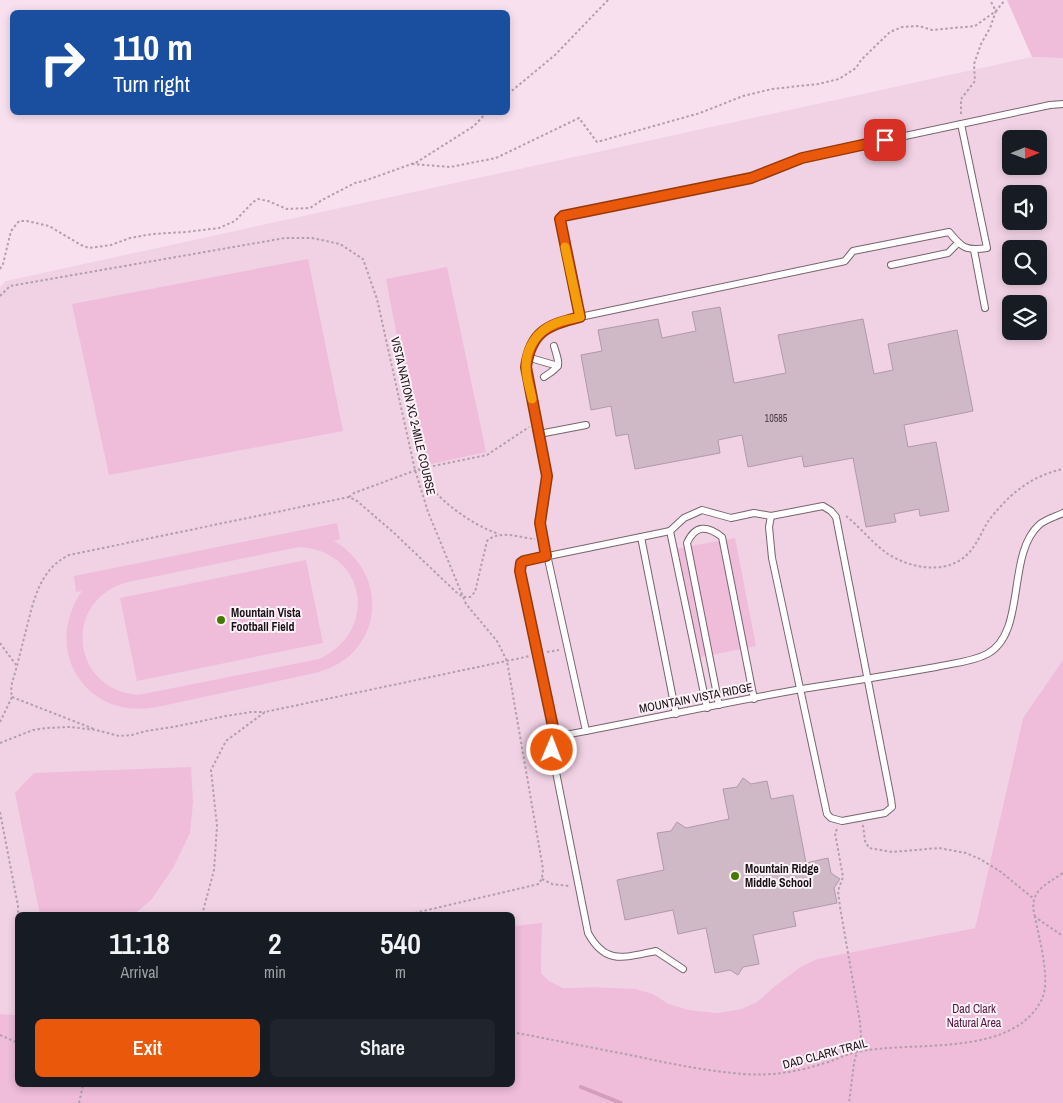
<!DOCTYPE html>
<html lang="en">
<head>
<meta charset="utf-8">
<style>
  body { margin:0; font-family:"Archivo Narrow",sans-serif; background:#20242c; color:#f1f3f6; height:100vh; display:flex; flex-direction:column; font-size:19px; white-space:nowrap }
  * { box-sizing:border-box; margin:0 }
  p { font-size:16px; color:#9ea1a6 }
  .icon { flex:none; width:28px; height:28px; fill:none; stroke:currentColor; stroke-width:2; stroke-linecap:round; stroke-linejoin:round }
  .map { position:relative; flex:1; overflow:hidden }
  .details { position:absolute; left:15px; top:912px; width:500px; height:175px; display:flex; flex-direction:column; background:#171b24; border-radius:8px; box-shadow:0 2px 8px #0003 }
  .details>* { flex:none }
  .hud { position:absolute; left:10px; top:10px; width:500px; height:105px; border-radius:8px; box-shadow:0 2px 8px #0003; background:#1a4fa0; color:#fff; overflow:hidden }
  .needle { width:32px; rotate:89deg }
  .fabs { position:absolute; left:1002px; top:130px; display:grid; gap:10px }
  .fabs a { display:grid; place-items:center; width:45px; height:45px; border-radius:8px; background:#171b24; box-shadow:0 2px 8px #0003; font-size:25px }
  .pin { position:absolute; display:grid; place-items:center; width:42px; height:42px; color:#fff; margin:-21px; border-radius:10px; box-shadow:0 2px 8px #0006 }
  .me { position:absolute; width:55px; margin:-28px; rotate:1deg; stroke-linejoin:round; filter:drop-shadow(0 0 4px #0008) }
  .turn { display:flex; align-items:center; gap:18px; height:105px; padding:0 20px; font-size:22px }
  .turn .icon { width:65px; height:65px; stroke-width:2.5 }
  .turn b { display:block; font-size:35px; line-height:42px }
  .eta { display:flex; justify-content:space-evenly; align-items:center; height:85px; text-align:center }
  .eta b { font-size:30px; font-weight:600; line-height:35px }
  .cta { display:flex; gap:10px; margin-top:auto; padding:10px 20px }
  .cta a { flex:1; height:58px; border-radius:8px; background:#ea580c; color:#fff; font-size:20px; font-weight:600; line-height:58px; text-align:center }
  .cta a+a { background:#20242c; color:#f1f3f6 }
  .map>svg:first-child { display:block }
  .built { fill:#f1d2e4; fill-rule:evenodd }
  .green { fill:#efbcda; fill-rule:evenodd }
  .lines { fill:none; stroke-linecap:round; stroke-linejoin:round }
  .stream { stroke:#d39dbd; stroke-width:4 }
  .building { fill:#d0b9c6; stroke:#b19aa7 }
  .service-casing { stroke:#78646f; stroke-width:8 }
  .path { stroke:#b19faa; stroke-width:2; stroke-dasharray:2.5 2.5; stroke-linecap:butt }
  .service { stroke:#fff; stroke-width:6 }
  .route-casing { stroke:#983908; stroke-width:12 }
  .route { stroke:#ea580c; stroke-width:9 }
  .slow { stroke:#f59e0b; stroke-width:9 }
  .poi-dot { fill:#467904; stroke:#fcf2f8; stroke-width:2 }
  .labels { text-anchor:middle; stroke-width:4; stroke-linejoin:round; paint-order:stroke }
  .number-label { font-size:10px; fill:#473b42 }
  .street-label { font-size:12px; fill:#191116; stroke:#fcf2f8 }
  .poi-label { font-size:12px; font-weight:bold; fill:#191116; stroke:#fcf2f8; text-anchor:start }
  .park-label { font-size:12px; fill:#561642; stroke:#fcf2f8 }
</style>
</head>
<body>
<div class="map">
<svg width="1063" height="1103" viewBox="0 0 1063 1103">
  <rect width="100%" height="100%" fill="#f8e0ee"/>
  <path class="built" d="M1032 57 1063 58V660L1023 718 975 928 817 959 802 966 775 986 757 1002 741 1009 717 1013 689 1010 669 1004 653 994 636 989 593 987 563 988 549 981 541 973 542 924 513 926 512 915H18L17 1015 0 1014V287L6 281ZM1011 139H1039V166H1011ZM1011 194H1039V221H1011ZM1011 249H1039V276H1011ZM1011 304H1039V331H1011Z"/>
  <g class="green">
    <polygon points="1007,0 1063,0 1063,58 1032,57"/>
    <polygon points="308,259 343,431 109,475 72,304"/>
    <polygon points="447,267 486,452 422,466 386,279"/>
    <path d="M337 523 340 539 334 541C392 575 383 657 315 673L157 707C86 721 41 650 82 591L76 592 74 576ZM299 547C366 550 380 631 319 659L138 695C70 690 62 599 128 582Z"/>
    <polygon points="735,538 756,646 696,658 675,549"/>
    <polygon points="306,560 323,643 137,681 120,598"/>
    <polygon points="1063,660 1063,1103 0,1103 0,1014 17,1015 18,1085 512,1085 513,926 542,923 541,973 549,981 563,988 593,987 636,989 653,994 669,1004 689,1010 717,1013 741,1009 757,1002 775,986 802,966 817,959 975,928 1023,718"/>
    <polygon points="191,767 193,802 190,833 173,868 151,900 133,915 40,915 15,793 34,773"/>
  </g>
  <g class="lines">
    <polyline class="stream" points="581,1087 621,1103"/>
  </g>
  <g class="building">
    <polygon points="720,307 734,383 786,373 778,335 863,319 874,374 893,370 888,344 957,330 973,411 904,425 908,447 936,442 949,511 920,516 919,509 894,514 896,522 866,527 853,458 804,467 802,456 748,467 742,435 718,440 720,453 635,469 628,434 616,436 611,406 591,410 581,355 602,351 598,330 658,319 662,338 696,331 692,312"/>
    <polygon points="743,778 751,784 767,781 771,799 793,795 806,863 828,858 831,873 840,879 834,888 837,903 793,912 796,926 753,935 759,964 743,967 738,975 730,970 715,973 706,928 678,934 673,910 625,920 617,880 664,870 657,833 671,831 677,822 686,828 729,819 723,789 737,787"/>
  </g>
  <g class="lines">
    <defs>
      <g id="service">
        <polyline points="974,250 985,308"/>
        <polyline points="891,265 948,253 958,243"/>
        <path d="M580 317 841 262 845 261 853 251 949 232C962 248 966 251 987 248L961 124"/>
        <polyline points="527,357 558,366"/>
        <path d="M544 377C562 365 560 367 554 346"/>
        <polyline points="539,434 586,425"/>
        <polyline points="670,531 707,708"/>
        <polyline points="641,537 670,531 684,518 702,510 731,518 754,513 771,516 823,506 831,511 836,517 891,799 892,807 885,813 842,821 831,818 827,814 772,558 769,527 771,516"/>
        <path d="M719 705 687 543C695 525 707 525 722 537L754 699"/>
        <polyline points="586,731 540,523 547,476 526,367 530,348 535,338 545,329 555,323 580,317 560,219 563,216 751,179 802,158 1050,105 1063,104"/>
        <polyline points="556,741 520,571 521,563 524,561 641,537 676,714"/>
        <path d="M683 969 656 951C625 957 606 966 588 933L554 762C552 751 553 745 560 736 641 721 721 703 802 689 847 682 891 675 936 667 953 663 972 662 987 654 1027 633 1006 555 1039 525 1046 519 1055 517 1063 513"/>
      </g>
    </defs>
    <use href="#service" class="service-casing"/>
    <g class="path">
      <polyline points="508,94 555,55 608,0"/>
      <polyline points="961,114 961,99 975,81 974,64 981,44 990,28 996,11 990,0"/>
      <polyline points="412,164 450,167 496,158 579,118 597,142 700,113 743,96 772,89 818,84 839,79 856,68 861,60 890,32 902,27 919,26 932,30 975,26 996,11 1005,0"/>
      <polyline points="0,269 3,264 11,231 19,221 27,221 49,226 81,245 89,248 111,245 130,238 152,234 186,232 219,228 235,221 253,202 258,199 268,201 287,209 310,208 322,200 355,183 367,180 417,162 474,126 487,112"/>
      <polyline points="0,296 10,286 285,238 312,238 340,244 363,259 377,299 415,470 428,512 466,604 497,641 507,661 543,869 542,878 539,884 406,915"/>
      <path d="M419 469C431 496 471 525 499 534"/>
      <polyline points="349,497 354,493 419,469 487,455 529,427"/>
      <path d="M846 516C861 528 873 544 888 554 913 570 952 576 972 549 979 540 983 529 989 520 993 515 997 510 1002 505 1018 487 1039 474 1063 469"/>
      <polyline points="0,643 16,665"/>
      <polyline points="547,652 559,650"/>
      <polyline points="12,697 94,729"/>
      <path d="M0 722 12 697 11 691 12 683C17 667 21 650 25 634 33 604 38 570 69 555L349 497 357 501 393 532 456 592 463 597H470L475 592 487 541C500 529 520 538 535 539"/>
      <polyline points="0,743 33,730 46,728 70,727 96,730 119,736 132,735 146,731 173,727 226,716 251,712 265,712"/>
      <polyline points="0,812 18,906 18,915"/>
      <polyline points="863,825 865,841 869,848 892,852 939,848 966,853 980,859 1001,872 1034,899"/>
      <polyline points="837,829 835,833 843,877 838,891 840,907 860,1022 861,1036 854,1063 849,1103"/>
      <polyline points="542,879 552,884 569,886"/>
      <polyline points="202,915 214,870 217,826 211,770 226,741 265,712 530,656"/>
      <path d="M1035 917C1028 891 1044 886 1063 873"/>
      <path d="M512 1032C553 1040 594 1048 635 1056 671 1064 707 1071 743 1074 773 1076 797 1072 825 1063 836 1060 846 1054 857 1052 911 1040 1013 1059 1042 999 1051 979 1039 939 1035 917L1063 936"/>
      <polyline points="0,1035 18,1043"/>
      <polyline points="79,1103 83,1085"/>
    </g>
    <use href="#service" class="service"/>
  </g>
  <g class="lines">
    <defs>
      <path id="route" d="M552 750 556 741 520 571 521 563 524 561 546 556 540 523 547 476 526 367C531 331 548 325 580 317L560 219 563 216 751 178 802 158 885 140"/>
    </defs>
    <use href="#route" class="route-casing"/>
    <use href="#route" class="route"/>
    <path class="slow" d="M532 399C530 389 526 378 526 368 525 349 537 331 554 324 562 320 572 319 580 317L565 247"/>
  </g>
  <g class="poi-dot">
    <circle cx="221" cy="620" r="5"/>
    <circle cx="735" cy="876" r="5"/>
  </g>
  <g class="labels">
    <g class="number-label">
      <text x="776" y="422">10585</text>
    </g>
    <g class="street-label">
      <text transform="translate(413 416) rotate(77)" y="4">VISTA NATION XC 2-MILE COURSE</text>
      <text transform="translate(696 698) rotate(-11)" y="4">MOUNTAIN VISTA RIDGE</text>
      <text transform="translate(825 1054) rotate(-15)" y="4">DAD CLARK TRAIL</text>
    </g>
    <g class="poi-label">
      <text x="231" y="617">Mountain Vista<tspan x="231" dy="14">Football Field</tspan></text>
      <text x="745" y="873">Mountain Ridge<tspan x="745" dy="14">Middle School</tspan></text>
    </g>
    <g class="park-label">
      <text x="974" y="1013">Dad Clark<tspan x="974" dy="14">Natural Area</tspan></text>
    </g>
  </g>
</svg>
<div class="fabs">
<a><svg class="needle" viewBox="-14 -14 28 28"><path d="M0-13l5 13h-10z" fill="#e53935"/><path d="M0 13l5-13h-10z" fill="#9ea1a6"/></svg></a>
<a><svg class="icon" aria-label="sound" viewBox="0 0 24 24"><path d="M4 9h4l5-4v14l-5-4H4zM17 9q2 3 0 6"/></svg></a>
<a><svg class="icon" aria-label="search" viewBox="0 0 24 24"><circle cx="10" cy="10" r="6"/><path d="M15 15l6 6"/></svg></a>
<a><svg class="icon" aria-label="layers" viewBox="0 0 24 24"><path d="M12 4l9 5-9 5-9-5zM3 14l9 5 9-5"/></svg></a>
</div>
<div class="pin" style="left:885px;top:140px;background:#d93025"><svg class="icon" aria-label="arrive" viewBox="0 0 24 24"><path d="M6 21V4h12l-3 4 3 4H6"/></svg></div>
<svg class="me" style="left:552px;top:750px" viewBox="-20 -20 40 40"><circle r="17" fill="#ea580c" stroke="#fff" stroke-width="3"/><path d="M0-11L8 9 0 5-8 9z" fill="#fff"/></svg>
<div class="hud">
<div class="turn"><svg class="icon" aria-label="right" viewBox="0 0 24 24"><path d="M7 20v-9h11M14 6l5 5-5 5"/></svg><div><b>110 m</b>Turn right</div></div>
</div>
<section class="details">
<div class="eta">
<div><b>11:18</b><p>Arrival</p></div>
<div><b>2</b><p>min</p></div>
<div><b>540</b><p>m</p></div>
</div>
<div class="cta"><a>Exit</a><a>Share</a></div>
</section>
</div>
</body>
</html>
